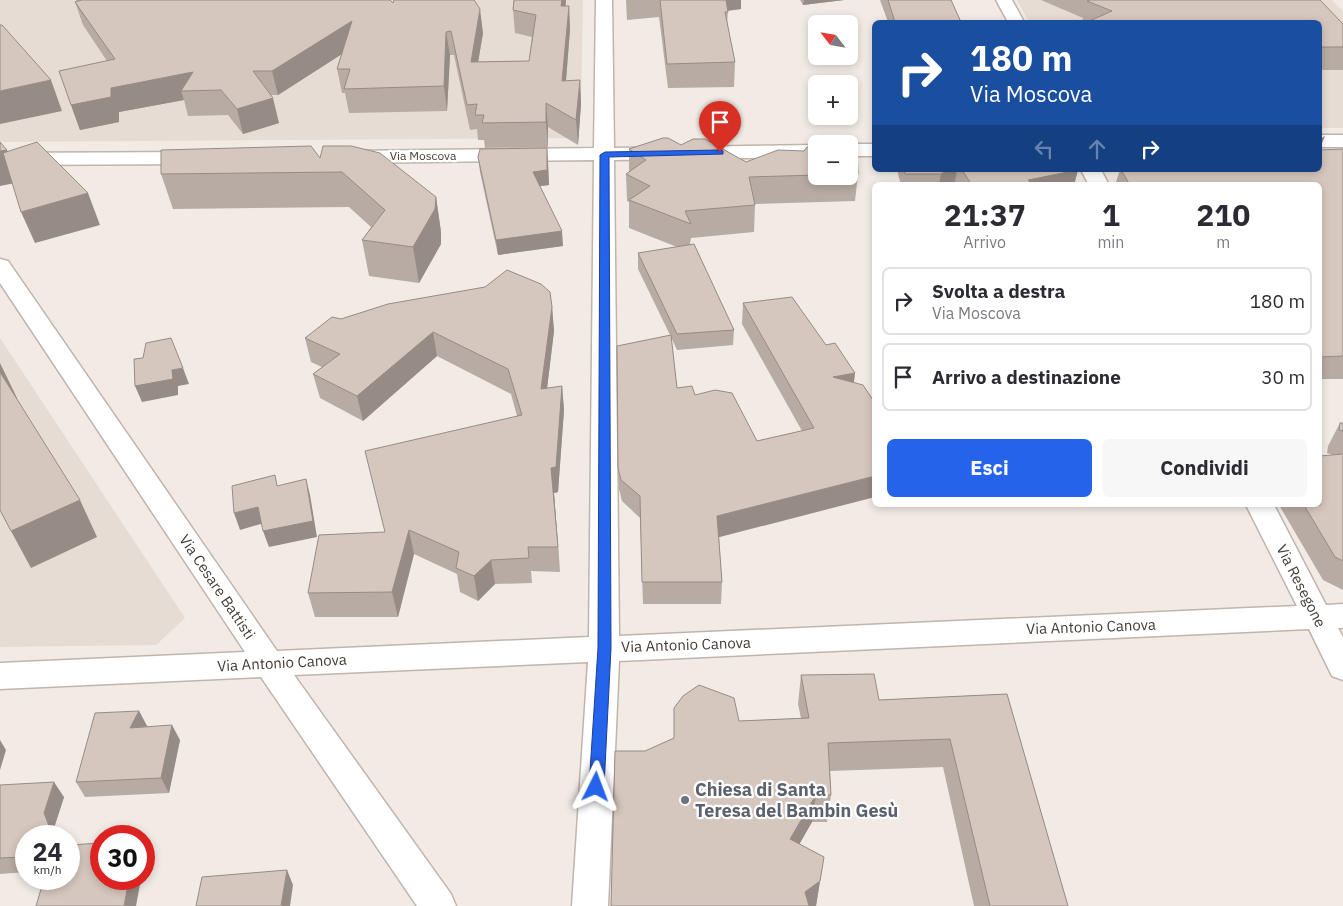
<!DOCTYPE html>
<html lang="it">
<head>
<meta charset="utf-8">
<style>
  body { margin:0; font-family:"IBM Plex Sans",sans-serif; background:#f7f7f7; color:#2b2b33; height:100vh; display:flex; flex-direction:column; font-size:19px; white-space:nowrap }
  * { box-sizing:border-box; margin:0 }
  p { font-size:16px; color:#7c7c81 }
  .icon { flex:none; width:28px; height:28px; fill:none; stroke:currentColor; stroke-width:2; stroke-linecap:round; stroke-linejoin:round }
  .map { position:relative; flex:1; overflow:hidden }
  .sheet { position:absolute; left:872px; top:182px; width:450px; height:325px; display:flex; flex-direction:column; background:#fff; border-radius:8px; box-shadow:0 2px 8px #0003 }
  .sheet>* { flex:none }
  .guide { position:absolute; left:872px; top:20px; width:450px; height:152px; border-radius:8px; box-shadow:0 2px 8px #0003; background:#1a4fa0; color:#fff; overflow:hidden }
  .needle { width:32px; rotate:301deg }
  .tools { position:absolute; left:808px; top:15px; display:grid; gap:10px }
  .tools a { display:grid; place-items:center; width:50px; height:50px; border-radius:8px; background:#fff; box-shadow:0 2px 8px #0003; font-size:25px }
  .speed { position:absolute; left:15px; top:825px; display:flex; gap:10px; font-size:25px; font-weight:700; text-align:center }
  .speed>* { display:grid; place-content:center; width:65px; height:65px; border-radius:50%; background:#fff; box-shadow:0 2px 8px #0003; line-height:1 }
  .speed small { font-size:12px; font-weight:400 }
  .speed .limit { border:8px solid #d22; background:#fff; color:#111 }
  .pin { position:absolute; display:grid; place-items:center; width:42px; height:42px; color:#fff; margin:-51px -21px; border-radius:50% 50% 50% 0; rotate:-45deg; box-shadow:0 0 5px #0007 }
  .pin .icon { rotate:45deg }
  .me { position:absolute; width:55px; margin:-28px; rotate:3deg; stroke-linejoin:round; filter:drop-shadow(0 0 4px #0008) }
  .turn { display:flex; align-items:center; gap:18px; height:105px; padding:0 15px; font-size:22px }
  .turn .icon { width:65px; height:65px; stroke-width:2.5 }
  .turn b { display:block; font-size:35px; line-height:42px }
  .lanes { display:flex; align-items:center; height:48px; padding:0 15px; background:#0003; justify-content:center; gap:25px; direction:ltr }
  .lanes .off { opacity:.35 }
  .eta { display:flex; justify-content:space-evenly; align-items:center; height:85px; text-align:center }
  .eta b { font-size:30px; font-weight:800; line-height:35px }
  .primary-button { display:flex; gap:10px; margin-top:auto; padding:10px 15px }
  .primary-button a { flex:1; height:58px; border-radius:8px; background:#2563eb; color:#fff; font-size:20px; font-weight:800; line-height:58px; text-align:center }
  .primary-button a+a { background:#f7f7f7; color:#2b2b33 }
  ul { padding:0; list-style:none }
  li { display:flex; align-items:center; gap:15px; height:68px; margin:0 10px 8px; padding:0 5px; border:2px solid #e1e1e2; border-radius:8px }
  li div { flex:1 }
  li b { display:block; font-size:19px }
  li em { font-style:normal }
  .map>svg:first-child { display:block }
  .residential { fill:#e6dcd4 }
  .lines { fill:none; stroke-linecap:round; stroke-linejoin:round }
  .minor-casing { stroke:#c0b4ab; stroke-width:3 }
  .minor { fill:#fff; fill-rule:evenodd }
  .wall { fill:#b8aba3 }
  .shaded-wall { fill:#968b85 }
  .building { fill:#d6c7be; stroke:#968b85 }
  .route { fill:#2563eb; stroke:#184099 }
  .worship-dot { fill:#6b7280; stroke:#fff; stroke-width:2 }
  .labels { text-anchor:middle; stroke-width:4.5; stroke-linejoin:round; paint-order:stroke }
  .far-street-label { font-size:12px; fill:#443b35; stroke:#fff }
  .street-label { font-size:15px; fill:#443b35; stroke:#fff }
  .near-worship-label { font-size:18px; font-weight:bold; fill:#5b616d; stroke:#fff; text-anchor:start }
</style>
</head>
<body>
<div class="map">
<svg width="1343" height="906" viewBox="0 0 1343 906">
  <rect width="100%" height="100%" fill="#f2ebe5"/>
  <g class="residential">
    <polygon points="0,0 583,0 581,104 578,138 0,142"/>
    <polygon points="1017,0 1332,0 1343,12 1343,128 1320,128 1320,22 1029,22"/>
    <polygon points="0,338 185,618 156,645 0,647"/>
  </g>
  <g class="lines">
    <defs>
      <g id="minor">
        <polygon points="596,0 612,0 614,148 816,145 816,157 614,160 619,636 1297,606 1246,505 1274,505 1326,605 1343,604 1343,628 1338,628 1343,637 1343,680 1332,676 1309,629 619,661 608,906 572,906 588,662 294,675 451,894 456,906 417,906 261,677 0,689 0,663 245,652 0,283 0,259 8,261 277,651 589,637 594,160 348,163 341,161 338,157 341,153 348,151 594,148"/>
        <polygon points="996,0 1012,0 1024,22 1008,22"/>
        <rect x="1320" y="135" width="23" height="12"/>
        <rect x="849" y="144" width="26" height="12"/>
        <polygon points="197,152 204,154 207,158 204,162 197,164 0,165 0,153"/>
        <polygon points="1081,170 1101,170 1109,185 1089,185"/>
      </g>
    </defs>
    <use href="#minor" class="minor-casing"/>
    <use href="#minor" class="minor"/>
  </g>
  <g class="wall">
    <polygon points="76,0 390,0 393,3 483,33 478,62 529,61 532,37 515,33 513,10 514,0 566,0 566,6 569,6 570,29 566,81 580,80 581,104 578,145 548,127 548,147 485,148 484,140 478,140 477,129 470,130 454,55 450,55 447,111 349,113 345,93 342,93 337,69 342,54 278,95 270,95 279,123 243,134 228,115 188,116 184,100 119,112 119,122 80,130 71,105 107,61 83,25 75,2 77,2"/>
    <polygon points="626,0 741,0 741,9 728,11 727,25 735,62 734,87 668,88 659,17 627,20"/>
    <polygon points="800,0 844,0 803,5"/>
    <polygon points="880,0 951,0 961,22 888,22"/>
    <polygon points="1041,0 1320,0 1343,24 1343,70 1320,70 1320,22 1082,22 1083,18"/>
    <polygon points="681,145 746,162 804,151 816,147 816,176 849,176 849,150 858,174 855,201 755,204 754,232 691,238 690,244 734,330 733,345 677,350 671,337 677,388 695,395 757,441 802,431 742,324 743,303 826,345 855,373 854,382 719,537 722,582 721,604 643,604 640,518 622,501 619,489 618,468 670,335 638,269 638,253 677,247 629,228 629,202 627,201 626,174 629,172 629,149"/>
    <polygon points="547,148 548,163 549,185 540,186 563,246 498,255 480,172 478,157"/>
    <polygon points="1343,149 1343,379 1320,379 1320,185 1115,185 1120,170 1320,170"/>
    <polygon points="320,158 436,197 441,232 441,244 419,283 369,276 362,240 371,227 349,207 173,209 161,174"/>
    <polygon points="897,170 1078,170 1074,185 957,185 955,182 950,185 901,185"/>
    <polygon points="552,307 554,331 547,388 562,386 564,410 558,492 554,493 560,572 531,571 532,583 495,584 478,601 460,592 457,574 414,554 398,617 315,617 308,593 385,532 517,416 511,394 437,356 363,421 320,398 313,374 322,367 311,362 305,338 341,319"/>
    <polygon points="1340,423 1343,423 1343,590 1323,580 1279,505 1320,505 1333,455 1327,453 1328,446"/>
    <polygon points="801,675 879,700 1007,694 1068,906 974,906 943,767 830,771 831,795 827,822 812,822 799,844 824,857 816,906 611,906 645,751 739,721 801,718 798,704"/>
    <polygon points="139,711 147,726 180,740 169,793 85,797 76,782"/>
    <polygon points="0,785 64,797 54,828 57,836 26,836 26,872 0,874"/>
  </g>
  <g class="shaded-wall">
    <polygon points="562,0 566,0 562,29 561,6"/>
    <polygon points="724,0 741,0 741,9 723,11"/>
    <polygon points="804,0 844,0 803,5"/>
    <polygon points="569,6 570,29 564,105 562,81"/>
    <polygon points="480,9 483,33 474,86 471,62"/>
    <polygon points="352,21 356,45 278,95 272,71"/>
    <polygon points="446,32 450,55 447,111 444,86"/>
    <polygon points="193,72 181,91 184,100 119,112 119,122 80,130 71,105 111,88"/>
    <polygon points="51,80 62,111 0,124 0,91"/>
    <polygon points="580,80 581,104 578,145 576,120"/>
    <polygon points="273,98 279,123 243,134 237,109"/>
    <polygon points="546,103 548,127 548,147 546,122"/>
    <polygon points="1325,136 1320,148 1320,139"/>
    <polygon points="547,148 548,163 549,185 534,187 533,172"/>
    <polygon points="7,150 20,182 0,186 0,151"/>
    <polygon points="947,170 957,170 955,182 950,185 939,185 941,174"/>
    <polygon points="1078,170 1074,185 1027,185 1028,180"/>
    <polygon points="88,193 100,225 35,243 21,212"/>
    <polygon points="436,197 441,232 441,244 419,283 413,247"/>
    <polygon points="562,231 563,246 498,255 496,240"/>
    <polygon points="552,307 554,331 544,414 541,389"/>
    <polygon points="433,332 437,356 363,421 357,396"/>
    <polygon points="0,363 17,398 13,400 0,374"/>
    <polygon points="183,368 189,384 178,386 178,395 142,402 135,386 172,370"/>
    <polygon points="855,373 852,394 833,377"/>
    <polygon points="562,386 564,410 558,492 554,493 560,572 551,468"/>
    <polygon points="875,476 875,497 716,538 717,516"/>
    <polygon points="306,479 310,495 317,537 269,547 263,531"/>
    <polygon points="80,500 97,537 31,568 11,531"/>
    <polygon points="258,507 264,523 240,530 234,513"/>
    <polygon points="409,530 414,554 398,617 392,592"/>
    <polygon points="491,560 495,584 478,601 474,576"/>
    <polygon points="139,711 147,726 130,728"/>
    <polygon points="172,725 180,740 169,793 161,778"/>
    <polygon points="0,740 6,750 0,770"/>
    <polygon points="54,782 64,797 54,828 57,836 53,836 44,813"/>
    <polygon points="816,795 812,822 787,866 790,839"/>
    <polygon points="287,870 293,885 290,906 281,906"/>
    <polygon points="129,879 141,879 136,906 124,906"/>
    <polygon points="820,881 816,906 803,906 805,892"/>
  </g>
  <g class="building">
    <polygon points="82,0 390,0 393,3 394,0 474,0 480,9 471,62 529,61 536,15 513,10 514,0 562,0 561,6 569,6 562,81 580,80 576,120 546,103 546,122 482,123 484,115 475,115 477,104 467,105 451,31 446,32 444,86 344,89 350,69 337,69 352,21 272,71 253,71 273,98 237,109 221,90 181,91 193,72 111,88 111,97 71,105 59,71 115,59 75,2"/>
    <polygon points="660,0 726,0 728,12 725,12 735,62 667,64"/>
    <polygon points="888,0 951,0 961,22 895,22"/>
    <polygon points="1090,0 1320,0 1343,24 1343,47 1320,47 1320,22 1087,22 1112,11 1087,1"/>
    <polygon points="0,25 2,25 51,80 0,91"/>
    <polygon points="663,138 668,138 681,145 693,139 705,139 746,162 778,150 804,151 807,147 816,147 816,175 749,177 755,205 685,211 691,224 629,200 650,186 626,174 646,160 629,149"/>
    <polygon points="0,142 7,150 0,151"/>
    <polygon points="37,142 88,193 21,212 3,153"/>
    <polygon points="311,146 320,158 323,146 351,146 380,153 436,197 435,209 413,247 362,240 385,210 342,172 161,174 161,150"/>
    <polygon points="547,148 547,170 533,172 562,231 496,240 478,157 480,149"/>
    <polygon points="1343,149 1343,356 1320,357 1320,185 1130,185 1121,170 1320,170 1320,150"/>
    <polygon points="849,150 849,151 857,151 858,174 849,174"/>
    <polygon points="904,170 947,170 941,174 905,174"/>
    <polygon points="962,170 1078,170 1028,180 1033,185 972,185"/>
    <polygon points="694,244 734,330 677,334 638,253"/>
    <polygon points="507,270 541,284 550,292 552,307 541,389 562,386 556,467 551,468 558,547 528,547 529,558 491,560 474,576 456,568 459,552 409,530 392,592 308,593 319,535 385,532 365,451 522,415 508,369 433,332 357,396 313,374 340,354 305,338 332,317 341,319 388,304 485,287"/>
    <polygon points="792,297 826,345 835,343 855,373 833,377 863,385 875,403 875,476 717,516 722,582 642,582 640,496 621,480 618,468 617,346 671,335 677,388 692,386 695,395 715,390 732,393 757,441 814,428 743,303"/>
    <polygon points="171,338 183,368 172,370 173,379 135,386 134,359 143,358 146,343"/>
    <polygon points="0,372 80,500 11,531 0,510"/>
    <polygon points="1340,423 1343,423 1343,431 1339,430"/>
    <polygon points="1343,454 1343,561 1335,557 1304,505 1320,505 1320,456"/>
    <polygon points="275,475 277,486 306,479 313,521 263,531 258,507 234,513 232,486"/>
    <polygon points="874,674 879,700 1007,694 1068,906 990,906 950,739 828,743 831,795 816,795 790,839 824,857 820,881 805,892 809,906 611,906 615,751 645,751 674,738 674,708 683,696 699,685 734,698 739,721 809,718 801,675"/>
    <polygon points="139,711 130,728 172,725 161,778 76,782 95,713"/>
    <polygon points="54,782 44,813 53,836 26,836 26,857 0,858 0,785"/>
    <polygon points="101,843 101,879 129,879 124,906 36,906 44,879 69,879 69,845"/>
    <polygon points="287,870 281,906 196,906 202,877"/>
  </g>
  <polygon class="route" points="720,150 723,151 723,154 609,157 611,648 604,787 602,791 596,793 591,791 589,787 598,648 600,155 605,152"/>
  <circle class="worship-dot" cx="685" cy="800" r="5"/>
  <g class="labels">
    <g class="far-street-label">
      <text x="423" y="160">Via Moscova</text>
    </g>
    <g class="street-label">
      <text transform="translate(1301 586) rotate(63)" y="5">Via Resegone</text>
      <text transform="translate(217 587) rotate(56)" y="5">Via Cesare Battisti</text>
      <text transform="translate(1091 627) rotate(-2)" y="5">Via Antonio Canova</text>
      <text transform="translate(686 645) rotate(-2)" y="5">Via Antonio Canova</text>
      <text transform="translate(282 663) rotate(-3)" y="5">Via Antonio Canova</text>
    </g>
    <g class="near-worship-label">
      <text x="695" y="796">Chiesa di Santa<tspan x="695" dy="21">Teresa del Bambin Gesù</tspan></text>
    </g>
  </g>
</svg>
<div class="tools">
<a><svg class="needle" viewBox="-14 -14 28 28"><path d="M0-13l5 13h-10z" fill="#e53935"/><path d="M0 13l5-13h-10z" fill="#7c7c81"/></svg></a>
<a>+</a>
<a>−</a>
</div>
<div class="speed"><div>24<small>km/h</small></div><div class="limit">30</div></div>
<div class="pin" style="left:720px;top:152px;background:#d93025"><svg class="icon" aria-label="arrive" viewBox="0 0 24 24"><path d="M6 21V4h12l-3 4 3 4H6"/></svg></div>
<svg class="me" style="left:596px;top:787px" viewBox="-20 -20 40 40"><path d="M0-17L14 15 0 8-14 15z" fill="#2563eb" stroke="#fff" stroke-width="4"/></svg>
<div class="guide">
<div class="turn"><svg class="icon" aria-label="right" viewBox="0 0 24 24"><path d="M7 20v-9h11M14 6l5 5-5 5"/></svg><div><b>180 m</b>Via Moscova</div></div>
<div class="lanes"><svg class="icon off" aria-label="left" viewBox="0 0 24 24"><path d="M17 20v-9H6M10 6l-5 5 5 5"/></svg><svg class="icon off" aria-label="ahead" viewBox="0 0 24 24"><path d="M12 20V5M6 11l6-6 6 6"/></svg><svg class="icon" aria-label="right" viewBox="0 0 24 24"><path d="M7 20v-9h11M14 6l5 5-5 5"/></svg></div>
</div>
<section class="sheet">
<div class="eta">
<div><b>21:37</b><p>Arrivo</p></div>
<div><b>1</b><p>min</p></div>
<div><b>210</b><p>m</p></div>
</div>
<ul>
<li><svg class="icon" aria-label="right" viewBox="0 0 24 24"><path d="M7 20v-9h11M14 6l5 5-5 5"/></svg><div><b>Svolta a destra</b><p>Via Moscova</p></div><em>180 m</em></li>
<li><svg class="icon" aria-label="arrive" viewBox="0 0 24 24"><path d="M6 21V4h12l-3 4 3 4H6"/></svg><div><b>Arrivo a destinazione</b></div><em>30 m</em></li>
</ul>
<div class="primary-button"><a>Esci</a><a>Condividi</a></div>
</section>
</div>
</body>
</html>
